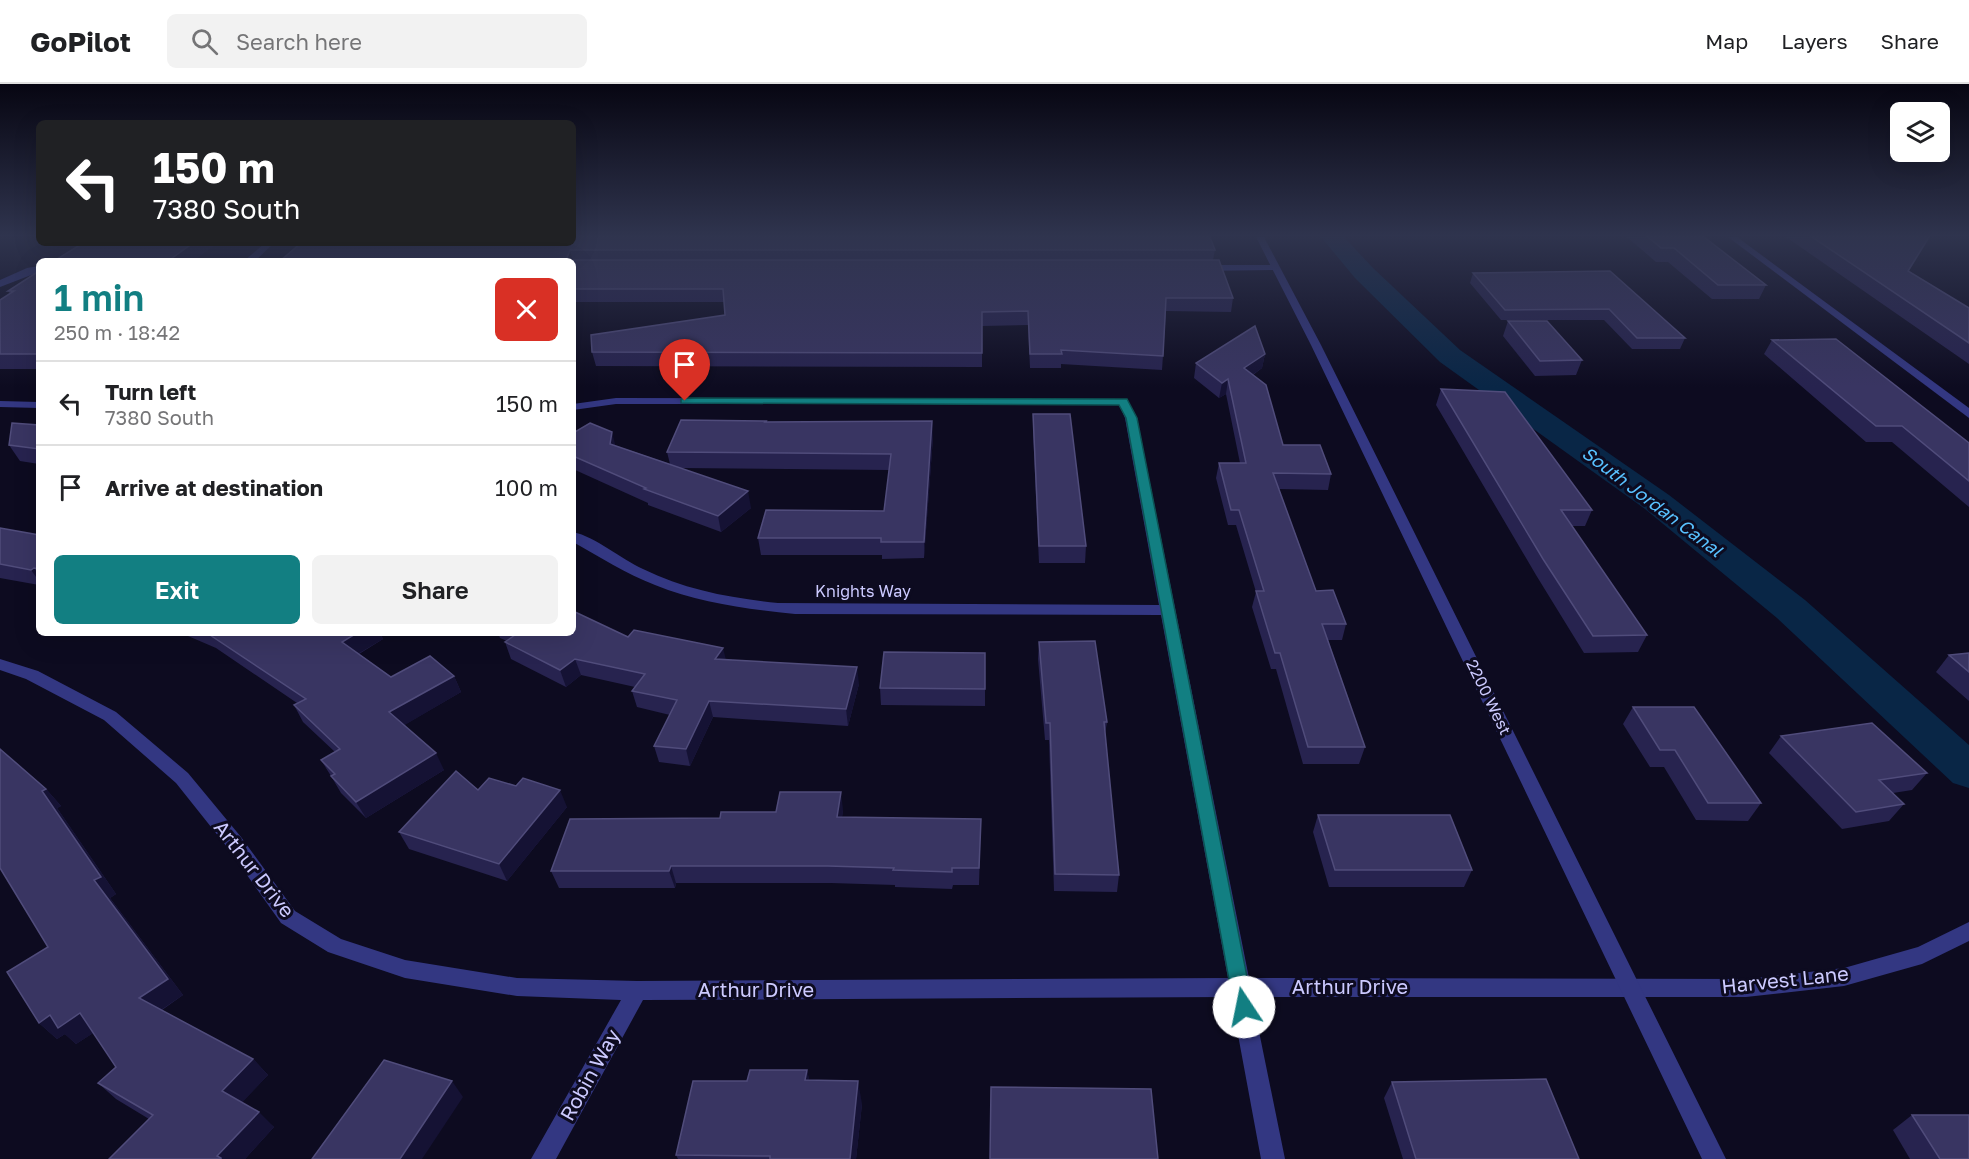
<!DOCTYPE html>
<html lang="en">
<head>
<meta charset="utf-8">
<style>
  body { margin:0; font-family:"Golos Text",sans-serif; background:#f2f2f2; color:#202124; height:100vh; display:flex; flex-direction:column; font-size:22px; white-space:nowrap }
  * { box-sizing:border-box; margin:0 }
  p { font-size:20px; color:#757577 }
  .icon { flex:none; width:33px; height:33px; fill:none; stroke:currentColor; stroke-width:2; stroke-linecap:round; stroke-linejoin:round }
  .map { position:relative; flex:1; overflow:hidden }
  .drawer { position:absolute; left:36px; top:174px; width:540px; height:378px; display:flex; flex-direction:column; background:#fff; border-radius:9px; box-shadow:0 6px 24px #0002 }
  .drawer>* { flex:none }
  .hud { position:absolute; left:36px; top:36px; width:540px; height:126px; border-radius:9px; box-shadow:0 6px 24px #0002; background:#202124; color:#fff; overflow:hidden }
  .fabs { position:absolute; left:1890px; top:18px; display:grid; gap:12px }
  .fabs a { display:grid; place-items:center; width:60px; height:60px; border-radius:9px; background:#fff; box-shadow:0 6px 24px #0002; font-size:30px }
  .pin { position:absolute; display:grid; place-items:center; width:51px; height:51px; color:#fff; margin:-62px -26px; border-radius:50% 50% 50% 0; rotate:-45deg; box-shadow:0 0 6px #0007 }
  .pin .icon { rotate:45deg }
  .me { position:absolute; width:66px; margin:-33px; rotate:349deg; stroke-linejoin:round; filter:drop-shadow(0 0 4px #0008) }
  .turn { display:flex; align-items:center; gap:21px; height:126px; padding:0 18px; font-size:27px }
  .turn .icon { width:78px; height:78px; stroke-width:2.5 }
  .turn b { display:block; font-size:42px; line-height:51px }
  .round { display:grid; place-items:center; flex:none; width:63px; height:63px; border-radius:9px; background:#f2f2f2 }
  .summary { display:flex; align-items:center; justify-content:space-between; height:102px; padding:0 18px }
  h1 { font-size:36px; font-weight:600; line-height:45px; color:#127f82 }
  .action { display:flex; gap:12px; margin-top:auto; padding:12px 18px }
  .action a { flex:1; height:69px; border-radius:9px; background:#127f82; color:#fff; font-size:24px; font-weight:600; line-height:69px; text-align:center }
  .action a+a { background:#f2f2f2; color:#202124 }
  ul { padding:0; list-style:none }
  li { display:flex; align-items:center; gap:18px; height:84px; padding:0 18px; border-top:2px solid #e0e0e0 }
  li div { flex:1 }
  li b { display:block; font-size:22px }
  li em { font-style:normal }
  header { display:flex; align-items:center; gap:36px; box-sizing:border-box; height:84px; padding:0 30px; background:#fff; border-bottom:2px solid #e0e0e0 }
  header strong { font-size:28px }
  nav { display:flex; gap:33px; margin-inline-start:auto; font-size:21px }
  .search { width:420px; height:54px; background:#f2f2f2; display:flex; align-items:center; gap:15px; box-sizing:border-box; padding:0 21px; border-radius:9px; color:#757577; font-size:22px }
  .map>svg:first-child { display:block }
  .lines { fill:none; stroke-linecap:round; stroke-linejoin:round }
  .canal { fill:#092646; fill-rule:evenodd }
  .minor { fill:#333782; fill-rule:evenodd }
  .tertiary { fill:#333782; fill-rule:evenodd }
  .wall { fill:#27234f }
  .shaded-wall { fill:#151234 }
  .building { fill:#393562; stroke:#504c7b; stroke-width:1.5 }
  .route { fill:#127f82; stroke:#0c5354; stroke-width:1.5 }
  .labels { text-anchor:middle; stroke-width:6; stroke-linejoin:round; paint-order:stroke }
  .street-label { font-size:16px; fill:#cccaff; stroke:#0d0b20 }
  .water-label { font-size:18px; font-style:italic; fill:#58c1ff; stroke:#0d0b20 }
  .near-street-label { font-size:20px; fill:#cccaff; stroke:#0d0b20 }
</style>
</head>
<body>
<header>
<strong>GoPilot</strong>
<div class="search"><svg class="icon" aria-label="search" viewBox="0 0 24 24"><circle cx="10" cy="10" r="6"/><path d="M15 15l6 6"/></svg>Search here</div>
<nav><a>Map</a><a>Layers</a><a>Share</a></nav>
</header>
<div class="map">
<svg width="1969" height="1075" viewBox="0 0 1969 1075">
  <rect width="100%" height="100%" fill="#0d0b20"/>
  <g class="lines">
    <polygon class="canal" points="1321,153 1344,153 1373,184 1460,266 1669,411 1805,516 1969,661 1969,704 1953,699 1777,534 1645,425 1440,278 1355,194"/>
    <g class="minor">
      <polygon points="1728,153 1737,153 1969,324 1969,334"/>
      <polygon points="265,159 274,159 255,177 244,177"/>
      <polygon points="1276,181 1279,182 1279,186 1201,187 1196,184 1201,181"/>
      <polygon points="39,182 39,188 0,203 0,196 27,184"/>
      <path d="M616 314 1127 315 1137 334 1249 894 1746 895 1844 884 1918 863 1969 838V857L1922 880 1844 902 1746 913H1252L1285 1075H1261L1231 913 643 916 556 1075H531L621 916 517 912 405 894 328 868 281 839 227 763 176 699 104 636 26 595 0 586V575L38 587 116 628 188 689 241 753 295 827 341 855 405 876 517 894 637 897 1228 894 1161 531 795 530C747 525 699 519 655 501 626 490 600 473 573 458V448C596 453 621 475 643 485 685 506 731 514 778 519L1159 521 1125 334 1119 320H616L573 326V320Z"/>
      <polygon points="0,317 39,318 39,324 0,323"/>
    </g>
    <polygon class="tertiary" points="1256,153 1264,153 1321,261 1726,1075 1702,1075 1311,261"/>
  </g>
  <g class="wall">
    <polygon points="1627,153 1704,153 1766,201 1759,215 1712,215 1668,178 1656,178"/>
    <polygon points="1786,153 1930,153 1909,187 1969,224 1969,280"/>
    <polygon points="301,159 1215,166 1213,176 1233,214 1231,228 1166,227 1162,286 1061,280 1061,284 1030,284 1028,241 982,242 982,283 596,282 592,268 725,231 724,218 573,218 573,177"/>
    <polygon points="39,187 39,285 0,285 0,216 10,210 8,207"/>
    <polygon points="1610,187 1685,254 1680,265 1632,265 1604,236 1501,236 1470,199 1473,189"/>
    <polygon points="1508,237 1582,276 1576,291 1535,292 1503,252"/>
    <polygon points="1772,256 1969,359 1969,423 1892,358 1866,358 1764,270"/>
    <polygon points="1265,270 1262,284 1253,291 1283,361 1331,390 1328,406 1279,405 1316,507 1346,540 1342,556 1328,556 1365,663 1359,680 1303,680 1276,585 1271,585 1252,523 1256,508 1236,441 1228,441 1216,394 1219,379 1240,379 1226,310 1219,314 1194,294 1196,279"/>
    <polygon points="1441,305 1592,426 1585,442 1572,442 1647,551 1638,568 1584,569 1536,491 1436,321"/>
    <polygon points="1033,330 1086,462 1085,479 1039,479 1033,346"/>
    <polygon points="766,338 933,353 924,474 882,475 882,471 761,471 758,454 884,427 889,386 680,384 751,424 721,448 648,421 648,419 573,385 573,347 670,380 667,368"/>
    <polygon points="39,341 39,380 20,377 9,361"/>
    <polygon points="0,444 39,451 39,501 0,494"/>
    <polygon points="181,549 380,549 383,555 359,570 391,593 454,592 461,608 404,641 444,686 366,734 341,709 331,692 321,676 335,668 303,638 294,621 297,619 216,564"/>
    <polygon points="498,549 573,549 628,553 726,576 859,600 848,642 713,633 690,682 659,678 654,662 670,631 637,623 632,607 635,603 581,591 566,603 511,575 505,558 507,557 500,554"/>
    <polygon points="1039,558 1107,638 1105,650 1119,791 1117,808 1054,807 1049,656 1045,656 1038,575"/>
    <polygon points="985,569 985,622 881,621 880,604"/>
    <polygon points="1969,569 1969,617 1936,588 1949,571"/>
    <polygon points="1633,623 1761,719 1748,737 1696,736 1664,683 1650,683 1623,640"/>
    <polygon points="1781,652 1927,689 1912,706 1893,709 1904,720 1889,737 1842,745 1769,669"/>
    <polygon points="46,705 61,722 57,724 116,810 110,814 183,911 162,926 253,975 268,991 242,1018 274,1043 245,1075 109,1075 149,1035 116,1015 98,999 116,983 93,949 76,960 65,950 57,955 39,939 48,863"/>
    <polygon points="478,706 567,723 507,797 409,765 399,748"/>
    <polygon points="843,726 842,733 981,735 979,801 953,801 952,805 895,803 895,801 831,799 676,799 675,804 559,804 551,787 720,734 776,728"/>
    <polygon points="1318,731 1472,786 1464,803 1329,803 1313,748"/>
    <polygon points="807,986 809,996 862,1020 856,1075 678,1075 676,1071 747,997"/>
    <polygon points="1392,998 1579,1075 1403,1075 1384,1014"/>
    <polygon points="1912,1031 1969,1075 1910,1075 1893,1046"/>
  </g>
  <g class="shaded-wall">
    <polygon points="193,159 218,159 193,177 168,177"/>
    <polygon points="570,166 573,177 568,177 567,174"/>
    <polygon points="1265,270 1262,284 1242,298 1244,284"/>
    <polygon points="1228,295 1226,310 1219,314 1222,299"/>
    <polygon points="932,337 933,353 924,474 924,458"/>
    <polygon points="612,348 616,364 610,360"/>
    <polygon points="748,407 751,424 721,448 718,432"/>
    <polygon points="34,484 39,491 39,497 31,486"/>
    <polygon points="357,549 380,549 383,555 351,574 342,558"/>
    <polygon points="723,564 727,580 715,575"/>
    <polygon points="575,575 581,591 566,603 560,586"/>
    <polygon points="857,583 859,600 848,642 846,625"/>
    <polygon points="454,592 461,608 398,645 389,628"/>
    <polygon points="709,617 713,633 690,682 686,665"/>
    <polygon points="436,669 444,686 366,734 356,718"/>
    <polygon points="46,705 61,722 57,724 116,810 110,814 183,911 155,930 139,914 94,796 42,707"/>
    <polygon points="560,706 567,723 507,797 499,780"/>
    <polygon points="841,708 843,726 840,750 837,733"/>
    <polygon points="671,782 676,799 675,804 669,787"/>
    <polygon points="80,929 98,946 76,960 65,950 57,955 39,939 50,931"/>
    <polygon points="253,975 268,991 238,1023 222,1007"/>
    <polygon points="807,986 812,1009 805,996"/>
    <polygon points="452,997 463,1013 422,1075 400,1075"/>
    <polygon points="858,997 862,1020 856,1075 850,1075"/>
    <polygon points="259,1028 274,1043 245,1075 220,1075 217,1072"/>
  </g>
  <g class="building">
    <polygon points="573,153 1210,153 1215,166 570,166 567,174 570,176 1219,176 1233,214 1166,214 1163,272 1061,266 1062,270 1030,270 1028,227 982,228 982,269 592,268 591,251 725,231 723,205 573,205 573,177 280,177 301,159 573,159"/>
    <polygon points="1648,153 1704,153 1766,201 1718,201 1674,164 1661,164"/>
    <polygon points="1812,153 1929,153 1908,187 1969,224 1969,259"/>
    <polygon points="83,159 193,159 168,177 54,177"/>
    <polygon points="39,187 39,270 0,270 0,216 14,207 8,207"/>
    <polygon points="1610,187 1685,254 1637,254 1609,225 1505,226 1473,189"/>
    <polygon points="1508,237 1547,237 1582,276 1540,277"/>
    <polygon points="1255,242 1265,270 1244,284 1266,301 1283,361 1320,361 1331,390 1273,389 1316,507 1333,506 1346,540 1322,540 1365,663 1308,663 1280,569 1275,569 1256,507 1264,507 1239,426 1231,426 1219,379 1246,379 1228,295 1222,299 1196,279"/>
    <polygon points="1836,255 1969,359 1969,397 1902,342 1876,342 1772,256"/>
    <polygon points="1441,305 1505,308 1592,426 1561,426 1647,551 1593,552 1543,475"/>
    <polygon points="1033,330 1070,330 1086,462 1039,462"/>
    <polygon points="681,336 766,337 765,338 932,337 924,458 881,458 881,454 758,454 766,426 884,427 891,370 667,368"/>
    <polygon points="12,339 39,341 39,365 9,361"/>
    <polygon points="590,339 612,348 610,360 748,407 718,432 644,405 646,404 573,372 573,347 575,348"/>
    <polygon points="0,444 39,451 39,485 34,484 31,486 0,480"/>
    <polygon points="573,527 628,553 634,546 723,564 715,575 857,583 846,625 709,617 686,665 654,662 677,616 632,607 645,590 575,575 560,586 505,558 518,549 573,549"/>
    <polygon points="207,549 357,549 342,558 391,593 430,572 454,592 389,628 436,669 356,718 331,692 335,690 321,676 340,665 294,621 306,615"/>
    <polygon points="1095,557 1107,638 1104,638 1119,791 1055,790 1050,639 1046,639 1039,558"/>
    <polygon points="884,568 985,569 985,605 880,604"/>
    <polygon points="1969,569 1969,588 1949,571"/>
    <polygon points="1633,623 1694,623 1761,719 1708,719 1675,666 1660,666"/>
    <polygon points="1872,639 1927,689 1879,696 1904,720 1856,728 1781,652"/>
    <polygon points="0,665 46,705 42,707 101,793 94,796 168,895 139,914 253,975 222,1007 259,1028 217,1072 221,1074 221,1075 109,1075 153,1031 98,999 116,983 80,929 58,944 50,931 39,939 7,888 48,863 0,784"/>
    <polygon points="456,687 478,706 489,694 516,702 523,694 560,706 499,780 399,748"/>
    <polygon points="780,708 841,708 837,733 981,735 979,784 952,784 952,788 893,786 894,784 828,782 671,782 669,787 551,787 570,735 720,734 721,728 776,728"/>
    <polygon points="1318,731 1450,731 1472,786 1335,786"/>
    <polygon points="384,976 452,997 400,1075 312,1075"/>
    <polygon points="750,986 807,986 805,996 858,997 850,1075 770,1075 770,1072 676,1071 693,997 747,997"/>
    <polygon points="1546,995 1579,1075 1416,1075 1392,998"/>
    <polygon points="991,1003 1151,1005 1158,1075 990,1075"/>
    <polygon points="1912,1031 1969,1031 1969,1075 1940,1075"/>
  </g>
  <linearGradient id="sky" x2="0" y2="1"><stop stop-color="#070612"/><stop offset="0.5" stop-color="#2f344e"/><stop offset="1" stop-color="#2f344e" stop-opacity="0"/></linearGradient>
  <rect width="1969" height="303" fill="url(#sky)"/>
  <polygon class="route" points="685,314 1127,315 1137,334 1253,923 1250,929 1244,932 1237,929 1234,923 1126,334 1119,321 681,319 681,315"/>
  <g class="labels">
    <g class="street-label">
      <text x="863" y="513">Knights Way</text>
      <text transform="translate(1489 613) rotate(64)" y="6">2200 West</text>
    </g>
    <g class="water-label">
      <text transform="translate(1652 418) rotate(37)" y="6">South Jordan Canal</text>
    </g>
    <g class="near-street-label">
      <text transform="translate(254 785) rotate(52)" y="7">Arthur Drive</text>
      <text transform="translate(1785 896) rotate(-6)" y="7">Harvest Lane</text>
      <text x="1350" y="910">Arthur Drive</text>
      <text x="756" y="913">Arthur Drive</text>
      <text transform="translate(590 991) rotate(-61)" y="7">Robin Way</text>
    </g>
  </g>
</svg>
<div class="fabs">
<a><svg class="icon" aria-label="layers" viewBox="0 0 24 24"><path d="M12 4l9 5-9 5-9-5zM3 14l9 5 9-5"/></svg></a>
</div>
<div class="pin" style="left:685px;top:317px;background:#d93025"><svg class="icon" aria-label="arrive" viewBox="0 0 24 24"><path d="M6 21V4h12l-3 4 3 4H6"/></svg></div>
<svg class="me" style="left:1244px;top:923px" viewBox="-20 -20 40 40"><circle r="19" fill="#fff"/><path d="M0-13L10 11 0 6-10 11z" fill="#127f82"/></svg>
<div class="hud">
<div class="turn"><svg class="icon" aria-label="left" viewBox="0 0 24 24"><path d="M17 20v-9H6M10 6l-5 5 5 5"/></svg><div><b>150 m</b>7380 South</div></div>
</div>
<section class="drawer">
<div class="summary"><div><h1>1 min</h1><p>250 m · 18:42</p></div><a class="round" style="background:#d93025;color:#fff"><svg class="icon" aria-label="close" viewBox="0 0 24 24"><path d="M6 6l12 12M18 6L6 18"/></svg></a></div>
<ul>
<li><svg class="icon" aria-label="left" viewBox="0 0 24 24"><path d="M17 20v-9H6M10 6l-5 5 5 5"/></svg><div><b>Turn left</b><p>7380 South</p></div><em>150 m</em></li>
<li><svg class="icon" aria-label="arrive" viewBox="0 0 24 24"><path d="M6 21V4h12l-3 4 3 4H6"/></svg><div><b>Arrive at destination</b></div><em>100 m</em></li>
</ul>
<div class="action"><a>Exit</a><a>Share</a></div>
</section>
</div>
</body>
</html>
